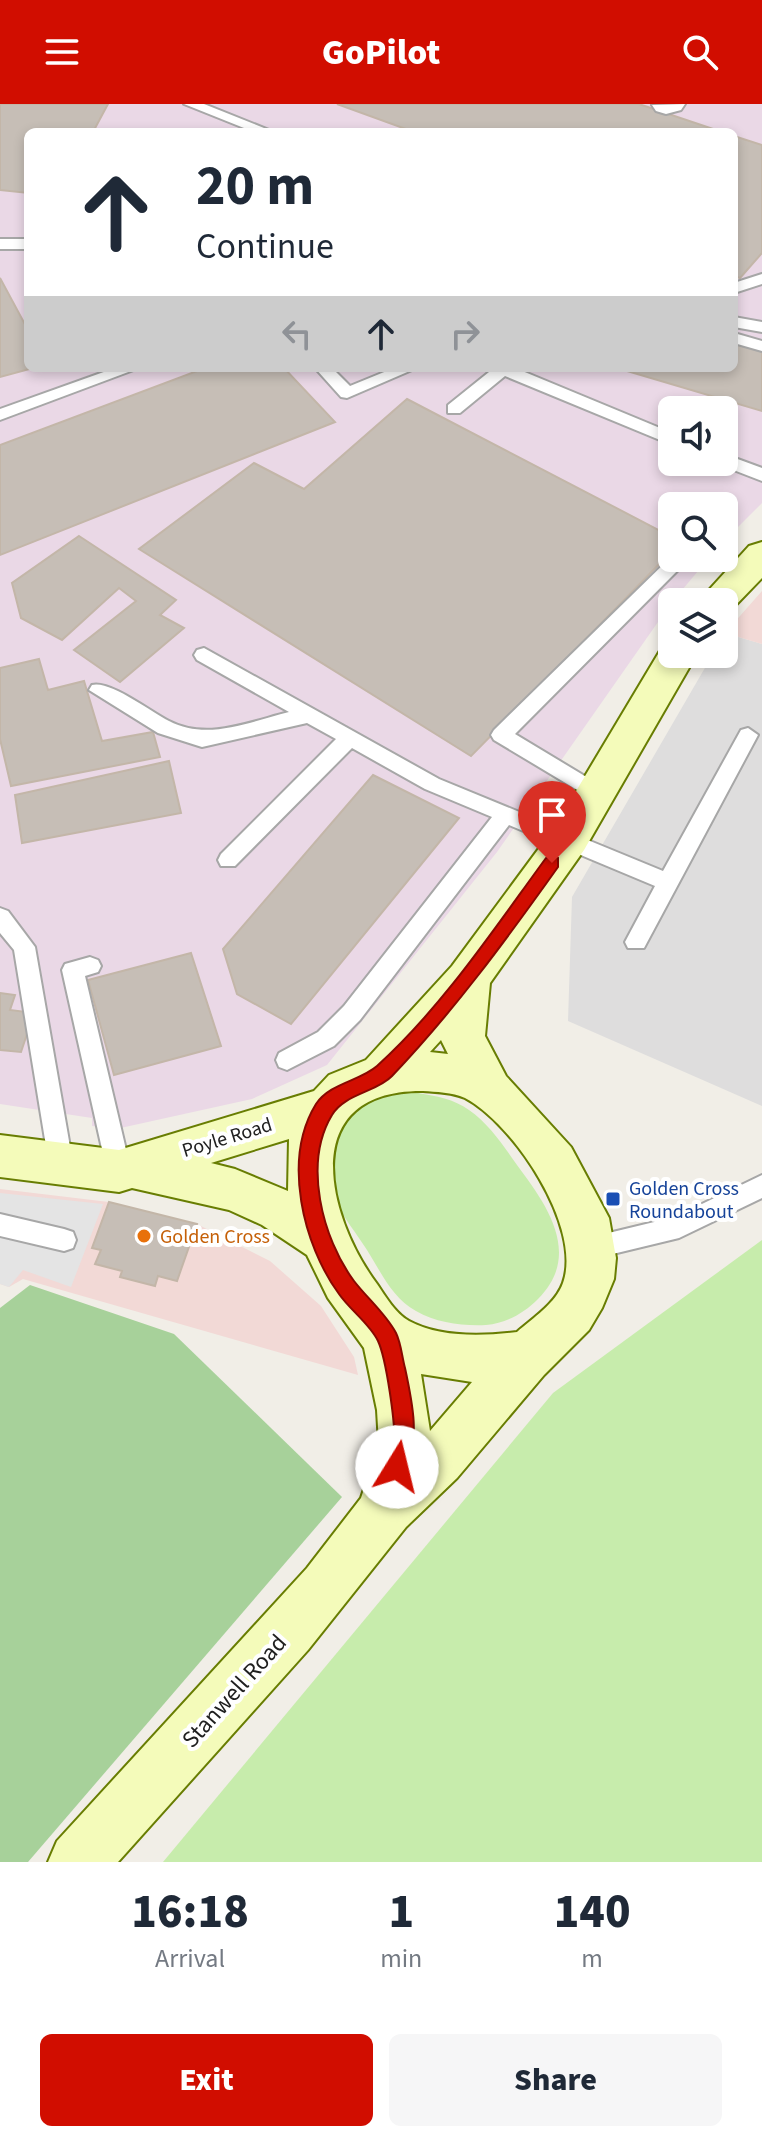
<!DOCTYPE html>
<html lang="en">
<head>
<meta charset="utf-8">
<style>
  body { margin:0; font-family:"Source Sans 3",sans-serif; background:#f6f6f7; color:#1f2937; height:100vh; display:flex; flex-direction:column; font-size:30px; white-space:nowrap }
  * { box-sizing:border-box; margin:0 }
  p { font-size:26px; color:#747a83 }
  .icon { flex:none; width:44px; height:44px; fill:none; stroke:currentColor; stroke-width:2; stroke-linecap:round; stroke-linejoin:round }
  .map { position:relative; height:1758px; overflow:hidden }
  .sheet { display:flex; flex-direction:column; background:#fff; flex:1 }
  .sheet>* { flex:none }
  .guide { position:absolute; left:24px; top:24px; width:714px; height:244px; border-radius:12px; box-shadow:0 4px 12px #0003; background:#fff; color:#1f2937; overflow:hidden }
  .buttons { position:absolute; left:658px; top:292px; display:grid; gap:16px }
  .buttons a { display:grid; place-items:center; width:80px; height:80px; border-radius:12px; background:#fff; box-shadow:0 4px 12px #0003; font-size:40px }
  .pin { position:absolute; display:grid; place-items:center; width:68px; height:68px; color:#fff; margin:-82px -34px; border-radius:50% 50% 50% 0; rotate:-45deg; box-shadow:0 0 8px #0007 }
  .pin .icon { rotate:45deg }
  .me { position:absolute; width:88px; margin:-44px; rotate:9deg; stroke-linejoin:round; filter:drop-shadow(0 0 6px #0008) }
  .turn { display:flex; align-items:center; gap:28px; height:168px; padding:0 40px; font-size:36px }
  .turn .icon { width:104px; height:104px; stroke-width:2.5 }
  .turn b { display:block; font-size:56px; line-height:68px }
  .lanes { display:flex; align-items:center; height:76px; padding:0 40px; background:#0003; justify-content:center; gap:40px; direction:ltr }
  .lanes .off { opacity:.35 }
  .eta { display:flex; justify-content:space-evenly; align-items:center; height:136px; text-align:center }
  .eta b { font-size:48px; font-weight:800; line-height:56px }
  .action { display:flex; gap:16px; margin-top:auto; padding:16px 40px }
  .action a { flex:1; height:92px; border-radius:12px; background:#d10d00; color:#fff; font-size:32px; font-weight:800; line-height:92px; text-align:center }
  .action a+a { background:#f6f6f7; color:#1f2937 }
  header { display:flex; justify-content:space-between; align-items:center; height:104px; padding:0 40px; background:#d10d00; color:#fff; font-size:36px; font-weight:800 }
  .map>svg:first-child { display:block }
  .residential { fill:#dedddd }
  .commercial { fill:#f2d9d6 }
  .industrial { fill:#ead8e6; fill-rule:evenodd }
  .grass { fill:#c7ecac }
  .forest { fill:#a7d19a }
  .parking { fill:#e4e4e4 }
  .building { fill:#c6beb6; stroke:#c3b6a8; stroke-width:2 }
  .lines { fill:none; stroke-linecap:round; stroke-linejoin:round }
  .lane-casing { stroke:#a7a7a7; stroke-width:4 }
  .street-casing { stroke:#a7a7a7; stroke-width:4 }
  .secondary-casing { stroke:#687d02; stroke-width:4 }
  .lane { fill:#fff; fill-rule:evenodd }
  .street { fill:#fff; fill-rule:evenodd }
  .secondary { fill:#f4fbba; fill-rule:evenodd }
  .route { fill:#d10d00; stroke:#880800; stroke-width:2 }
  .transit-dot { fill:#1a4fb4; stroke:#fff; stroke-width:3 }
  .food-dot { fill:#e8710a; stroke:#fff; stroke-width:3 }
  .labels { text-anchor:middle; stroke-width:8; stroke-linejoin:round; paint-order:stroke }
  .street-label { font-size:20px; fill:#202020; stroke:#fff }
  .transit-label { font-size:20px; fill:#164399; stroke:#fff; text-anchor:start }
  .food-label { font-size:20px; fill:#c56008; stroke:#fff; text-anchor:start }
  .near-street-label { font-size:24px; fill:#202020; stroke:#fff }
</style>
</head>
<body>
<header><svg class="icon" aria-label="menu" viewBox="0 0 24 24"><path d="M4 6h16M4 12h16M4 18h16"/></svg>GoPilot<svg class="icon" aria-label="search" viewBox="0 0 24 24"><circle cx="10" cy="10" r="6"/><path d="M15 15l6 6"/></svg></header>
<div class="map">
<svg width="762" height="1758" viewBox="0 0 762 1758">
  <rect width="100%" height="100%" fill="#f1eee7"/>
  <polygon class="residential" points="725,529 762,540 762,1002 568,917 572,793 713,550 724,550"/>
  <g class="commercial">
    <polygon points="762,487 762,540 725,529"/>
    <polygon points="0,1085 109,1098 197,1120 270,1157 321,1202 354,1253 358,1271 23,1175 9,1183 0,1180"/>
  </g>
  <path class="industrial" d="M0 0H762V399L724 437V402H672V454H709L672 498 497 748 327 961 252 995 116 1025 92 1022V1014L0 1000ZM28 28H734V264H28ZM672 306H724V358H672Z"/>
  <g class="grass">
    <path d="M418 989C436 992 454 995 469 1006 489 1020 503 1041 517 1061 546 1100 583 1150 538 1195 524 1209 507 1219 486 1221 462 1222 437 1219 416 1207 392 1194 381 1168 367 1146 357 1130 342 1112 335 1095 319 1052 341 1000 388 990 397 988 409 989 418 989Z"/>
    <polygon points="762,1136 762,1758 163,1758 553,1289"/>
  </g>
  <polygon class="forest" points="30,1181 174,1230 342,1393 28,1758 0,1758 0,1204"/>
  <polygon class="parking" points="0,1089 103,1100 71,1183 23,1166 9,1183 0,1180"/>
  <g class="building">
    <polygon points="0,0 108,0 93,28 28,28 28,89 0,86"/>
    <polygon points="337,0 639,0 722,28 414,28"/>
    <polygon points="734,32 762,41 762,149 740,174 734,172"/>
    <polygon points="0,174 28,226 28,264 33,264 0,273"/>
    <polygon points="734,239 762,247 762,307 617,264 734,264"/>
    <polygon points="205,264 284,264 335,318 0,451 0,341"/>
    <polygon points="407,295 672,433 672,447 471,652 139,445 254,359 304,385"/>
    <polygon points="79,432 176,496 160,511 184,524 120,578 74,546 136,497 119,484 62,536 21,514 12,479"/>
    <polygon points="39,555 48,586 84,577 102,637 153,628 160,653 11,682 0,635 0,564"/>
    <polygon points="169,657 181,709 22,739 15,691"/>
    <polygon points="373,671 459,714 291,920 237,890 223,845"/>
    <polygon points="191,849 221,942 114,971 88,876"/>
    <polygon points="0,889 15,891 10,906 34,909 21,948 0,946"/>
    <polygon points="109,1098 197,1120 177,1177 158,1172 155,1182 120,1173 122,1167 95,1160 101,1146 92,1144"/>
  </g>
  <g class="lines">
    <defs>
      <g id="lane">
        <polygon points="184,0 204,0 274,28 254,28"/>
        <rect x="0" y="135" width="28" height="10"/>
        <polygon points="762,170 762,180 734,189 734,179"/>
        <polygon points="734,213 762,218 762,228 734,223"/>
        <polygon points="734,229 762,237 762,247 734,239"/>
        <polygon points="115,264 139,264 0,316 0,305"/>
        <polygon points="315,264 332,264 350,282 394,264 412,266 347,294 341,293"/>
        <polygon points="494,264 515,264 672,329 672,341 505,272 460,309 448,309 448,301"/>
        <polygon points="724,350 762,364 762,377 718,360 724,358"/>
        <polygon points="672,452 690,454 515,630 603,683 606,688 603,693 589,693 494,636 491,631 494,626"/>
        <path d="M204 544 439 675 663 767 741 626 748 624 758 631 644 844H628L625 838 655 782 509 721 360 916 334 942 287 966 279 963 276 956 279 949 318 928 344 902 492 713 425 685 352 644 235 762H221L218 756 221 750 336 635 307 619 202 643 158 629 89 586 92 581C110 576 151 608 169 617 207 637 249 618 289 608L197 556 194 551 197 546Z"/>
        <polygon points="0,804 8,807 35,843 73,1060 69,1067 61,1070 53,1067 49,1060 14,846 0,829"/>
        <polygon points="90,853 98,856 101,862 98,868 85,872 131,1067 127,1074 119,1078 111,1074 107,1067 62,866 65,860"/>
        <polygon points="762,1071 762,1094 679,1134 592,1155 583,1152 580,1144 583,1136 592,1133 675,1113"/>
        <polygon points="0,1110 64,1125 73,1128 76,1136 73,1144 64,1147 0,1132"/>
      </g>
      <polygon id="street" points="685,0 681,6 666,10 656,7 652,1"/>
      <g id="secondary">
        <polygon points="762,438 762,474 730,507 724,509 724,498 698,498 749,442"/>
        <path d="M672 538V550H697L584 746 490 879 485 932 506 972 571 1043 609 1114 616 1154 614 1175 602 1204 589 1226 544 1271 457 1374 406 1423 308 1546 118 1758H48L57 1737 307 1464 361 1394 379 1340 377 1306 364 1244 328 1194 307 1151 262 1121 229 1106 132 1084 119 1088 0 1073V1031L119 1046 314 987 329 971 366 956 452 862 554 724 664 540ZM441 936 448 950 430 948ZM423 987C436 988 452 988 465 994 513 1019 583 1123 563 1179 556 1199 533 1214 517 1228 484 1232 440 1234 409 1217 395 1209 386 1193 377 1180 325 1110 297 986 423 987ZM289 1035 288 1087 235 1065 211 1059ZM421 1270 472 1278 430 1327Z"/>
      </g>
    </defs>
    <use href="#lane" class="lane-casing"/>
    <use href="#street" class="street-casing"/>
    <use href="#secondary" class="secondary-casing"/>
    <use href="#lane" class="lane"/>
    <use href="#street" class="street"/>
    <use href="#secondary" class="secondary"/>
  </g>
  <path class="route" d="M552 752 558 754V763C506 836 454 907 392 972 377 988 344 990 332 1011 303 1059 322 1134 354 1177 367 1194 386 1210 396 1229 401 1239 402 1253 405 1264 413 1301 420 1334 405 1370L397 1374 390 1370 387 1363C389 1355 393 1347 394 1340 396 1321 386 1254 378 1237 370 1220 350 1206 339 1190 303 1141 282 1055 316 1000 330 979 360 977 377 962 443 902 494 825 546 754Z"/>
  <rect class="transit-dot" x="605" y="1087" width="16" height="16" rx="4"/>
  <circle class="food-dot" cx="144" cy="1132" r="8"/>
  <g class="labels">
    <g class="street-label">
      <text transform="translate(227 1033) rotate(-17)" y="7">Poyle Road</text>
    </g>
    <g class="transit-label">
      <text x="629" y="1091">Golden Cross<tspan x="629" dy="23">Roundabout</tspan></text>
    </g>
    <g class="food-label">
      <text x="160" y="1139">Golden Cross</text>
    </g>
    <g class="near-street-label">
      <text transform="translate(234 1587) rotate(-48)" y="8">Stanwell Road</text>
    </g>
  </g>
</svg>
<div class="buttons">
<a><svg class="icon" aria-label="sound" viewBox="0 0 24 24"><path d="M4 9h4l5-4v14l-5-4H4zM17 9q2 3 0 6"/></svg></a>
<a><svg class="icon" aria-label="search" viewBox="0 0 24 24"><circle cx="10" cy="10" r="6"/><path d="M15 15l6 6"/></svg></a>
<a><svg class="icon" aria-label="layers" viewBox="0 0 24 24"><path d="M12 4l9 5-9 5-9-5zM3 14l9 5 9-5"/></svg></a>
</div>
<div class="pin" style="left:552px;top:759px;background:#d93025"><svg class="icon" aria-label="arrive" viewBox="0 0 24 24"><path d="M6 21V4h12l-3 4 3 4H6"/></svg></div>
<svg class="me" style="left:397px;top:1363px" viewBox="-20 -20 40 40"><circle r="19" fill="#fff"/><path d="M0-13L10 11 0 6-10 11z" fill="#d10d00"/></svg>
<div class="guide">
<div class="turn"><svg class="icon" aria-label="ahead" viewBox="0 0 24 24"><path d="M12 20V5M6 11l6-6 6 6"/></svg><div><b>20 m</b>Continue</div></div>
<div class="lanes"><svg class="icon off" aria-label="left" viewBox="0 0 24 24"><path d="M17 20v-9H6M10 6l-5 5 5 5"/></svg><svg class="icon" aria-label="ahead" viewBox="0 0 24 24"><path d="M12 20V5M6 11l6-6 6 6"/></svg><svg class="icon off" aria-label="right" viewBox="0 0 24 24"><path d="M7 20v-9h11M14 6l5 5-5 5"/></svg></div>
</div>
</div>
<section class="sheet">
<div class="eta">
<div><b>16:18</b><p>Arrival</p></div>
<div><b>1</b><p>min</p></div>
<div><b>140</b><p>m</p></div>
</div>
<div class="action"><a>Exit</a><a>Share</a></div>
</section>
</body>
</html>
